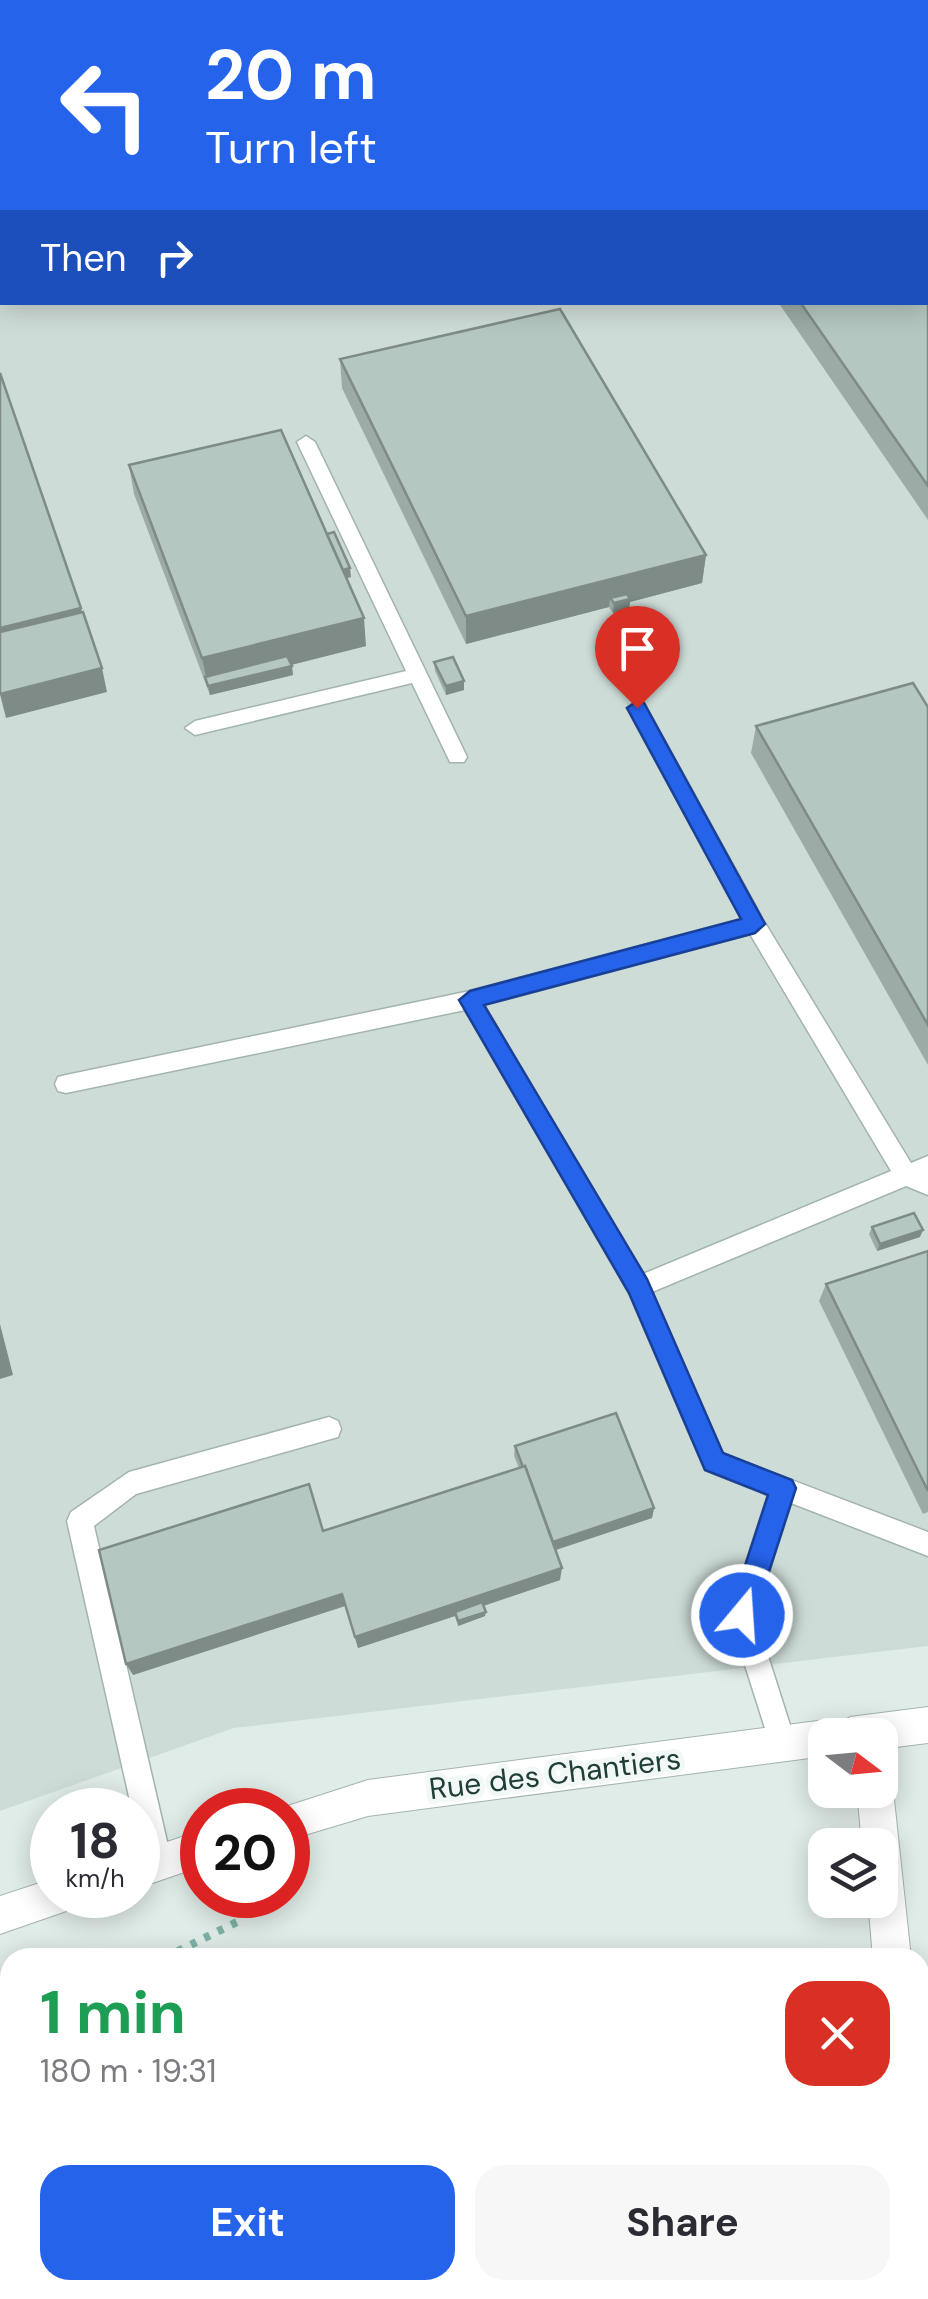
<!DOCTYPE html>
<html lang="en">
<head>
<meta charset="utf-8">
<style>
  body { margin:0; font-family:"DM Sans",sans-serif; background:#f7f7f7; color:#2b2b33; height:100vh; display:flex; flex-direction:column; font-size:38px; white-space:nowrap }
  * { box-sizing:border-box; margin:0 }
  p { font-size:32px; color:#7c7c81 }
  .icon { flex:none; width:55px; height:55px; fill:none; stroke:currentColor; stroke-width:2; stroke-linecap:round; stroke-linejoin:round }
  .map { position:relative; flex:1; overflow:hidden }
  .side { position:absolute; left:0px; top:1948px; width:930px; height:352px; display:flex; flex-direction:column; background:#fff; border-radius:30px 30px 0 0; box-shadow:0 5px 25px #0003 }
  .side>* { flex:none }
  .top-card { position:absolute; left:0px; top:0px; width:930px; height:305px; box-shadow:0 5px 25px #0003; background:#2563eb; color:#fff; overflow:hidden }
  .needle { width:65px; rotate:106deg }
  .tools { position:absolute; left:808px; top:1718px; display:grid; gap:20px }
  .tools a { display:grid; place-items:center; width:90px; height:90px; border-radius:20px; background:#fff; box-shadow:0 5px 25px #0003; font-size:50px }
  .speed { position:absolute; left:30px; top:1788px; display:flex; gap:20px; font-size:50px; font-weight:700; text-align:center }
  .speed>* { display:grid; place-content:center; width:130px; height:130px; border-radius:50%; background:#fff; box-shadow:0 5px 25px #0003; line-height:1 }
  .speed small { font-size:25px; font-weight:400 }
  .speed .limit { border:15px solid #d22; background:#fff; color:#111 }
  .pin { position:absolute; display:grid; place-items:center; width:85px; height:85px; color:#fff; margin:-102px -42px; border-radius:50% 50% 50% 0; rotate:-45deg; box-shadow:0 0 10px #0007 }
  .pin .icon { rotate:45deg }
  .me { position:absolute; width:110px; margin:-55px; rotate:18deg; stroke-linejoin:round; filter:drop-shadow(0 0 8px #0008) }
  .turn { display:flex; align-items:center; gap:35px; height:210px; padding:0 40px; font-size:45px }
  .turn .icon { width:130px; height:130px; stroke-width:2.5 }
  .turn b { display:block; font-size:70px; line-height:85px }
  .then { display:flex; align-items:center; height:95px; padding:0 40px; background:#0003; gap:20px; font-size:38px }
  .round { display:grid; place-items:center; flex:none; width:105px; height:105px; border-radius:30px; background:#f7f7f7 }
  .summary { display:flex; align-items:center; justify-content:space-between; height:170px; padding:0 40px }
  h1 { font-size:60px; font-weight:700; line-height:75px; color:#1e9e55 }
  .action { display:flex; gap:20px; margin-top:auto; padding:20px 40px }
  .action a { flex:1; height:115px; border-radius:30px; background:#2563eb; color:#fff; font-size:40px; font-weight:700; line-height:115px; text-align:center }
  .action a+a { background:#f7f7f7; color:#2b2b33 }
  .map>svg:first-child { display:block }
  .built { fill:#cedcd7; fill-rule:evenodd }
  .green { fill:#b7dfc5 }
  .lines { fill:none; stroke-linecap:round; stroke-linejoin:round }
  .service-casing { stroke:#a3b4b0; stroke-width:3 }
  .minor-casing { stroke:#a3b4b0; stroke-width:2 }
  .tertiary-casing { stroke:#a3b4b0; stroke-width:2 }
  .path { stroke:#7eb2a6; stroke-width:8; stroke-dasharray:6 9; stroke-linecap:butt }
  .service { fill:#fff; fill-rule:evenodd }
  .minor { fill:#fff; fill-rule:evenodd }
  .tertiary { fill:#fff; fill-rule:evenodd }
  .wall { fill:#9caba6 }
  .shaded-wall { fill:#7f8b87 }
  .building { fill:#b5c7c1; stroke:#7f8b87; stroke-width:2.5 }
  .route { fill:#2563eb; stroke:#184099; stroke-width:2.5 }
  .labels { text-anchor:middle; stroke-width:10; stroke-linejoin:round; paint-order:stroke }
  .street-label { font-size:30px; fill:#203e38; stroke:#f1f8f5 }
</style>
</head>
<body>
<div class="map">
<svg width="928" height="2299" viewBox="0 0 928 2299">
  <rect width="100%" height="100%" fill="#e0ece8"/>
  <path class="built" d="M0 0H928V1646L234 1728 0 1811ZM2 2H928V302H2Z"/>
  <polygon class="green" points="167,0 851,0 853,2 156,2"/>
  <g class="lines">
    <defs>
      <g id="service">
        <polygon points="306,436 315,442 467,757 464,762 450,762 412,683 195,735 185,728 195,721 406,671 297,442"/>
        <path d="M637 701 644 703 762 918 911 1163 928 1156V1195L906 1186 652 1292 723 1454 928 1532V1556L791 1503 755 1615 796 1744 792 1753 783 1757 774 1753 770 1744 729 1615 768 1495 705 1470 629 1293 465 1010 66 1093 58 1091 55 1084 58 1077 66 1075 470 991 742 919 627 708ZM750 934 891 1171 643 1274 484 1005Z"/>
        <path d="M329 1417 338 1421 341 1429 338 1437 136 1494 94 1526 172 1863 168 1873 158 1877 148 1873C140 1852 138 1832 138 1810H132L67 1521 71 1512 129 1472Z"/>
      </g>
      <g id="minor">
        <polygon points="880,1774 888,1777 893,1790 911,1958 873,1958 868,1900 880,1900 880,1845 862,1845 857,1790 880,1790"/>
        <polygon points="920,2212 928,2215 928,2299 907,2299 906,2290 920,2290"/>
      </g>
      <g id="tertiary">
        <polygon points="928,1707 928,1743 880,1749 880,1735 825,1735 825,1756 368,1816 288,1840 288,1810 275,1810 368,1780 825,1720 836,1725 850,1717"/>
        <polygon points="202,1830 202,1866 138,1888 138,1852"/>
        <polygon points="52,1879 52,1895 81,1895 75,1908 0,1934 0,1896"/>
      </g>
    </defs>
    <use href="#service" class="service-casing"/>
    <use href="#minor" class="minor-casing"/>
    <use href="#tertiary" class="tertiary-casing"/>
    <g class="path">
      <polyline points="164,1958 239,1921 234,1895"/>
      <polyline points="0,2037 10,2032"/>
      <polyline points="0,2075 10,2082"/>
      <polyline points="0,2240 10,2231"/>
      <polyline points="387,2290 389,2299"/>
    </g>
    <use href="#service" class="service"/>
    <use href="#minor" class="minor"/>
    <use href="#tertiary" class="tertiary"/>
  </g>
  <g class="wall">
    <polygon points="928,173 928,520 778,302 928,302"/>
    <polygon points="340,359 706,555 702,583 630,602 629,608 613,613 609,607 466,644 342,388"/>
    <polygon points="129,465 327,534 351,577 346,578 366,646 291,665 293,675 210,695 134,494"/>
    <polygon points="434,662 464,690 446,695 435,671"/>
    <polygon points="928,707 928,1065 751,753 756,726"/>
    <polygon points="872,1227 920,1237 877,1251 869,1234"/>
    <polygon points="928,1251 928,1512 923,1514 819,1301 826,1284"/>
    <polygon points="515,1446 654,1508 652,1518 556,1550 560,1580 484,1606 485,1616 458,1626 455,1616 358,1648 345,1606 133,1675 323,1531 519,1468 514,1456"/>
  </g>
  <g class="shaded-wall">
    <polygon points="0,262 2,262 2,293 0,294"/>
    <polygon points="706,555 702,583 630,602 629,608 613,613 614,603 610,598 609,607 466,644 466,616"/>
    <polygon points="350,568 351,577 337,581 337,571"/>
    <polygon points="81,608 88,636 0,658 0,628"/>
    <polygon points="364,618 366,646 208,686 202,658"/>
    <polygon points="292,666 293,675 210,695 208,686"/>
    <polygon points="102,668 107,692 6,718 0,694"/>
    <polygon points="464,681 464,690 446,695 446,686"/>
    <polygon points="923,1230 920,1237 877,1251 880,1244"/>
    <polygon points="0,1324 13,1375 0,1379"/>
    <polygon points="654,1508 652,1518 549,1552 551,1543"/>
    <polygon points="562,1568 560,1580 456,1615 455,1612 455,1616 358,1648 355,1637"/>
    <polygon points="342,1594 345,1606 133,1675 126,1664"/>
    <polygon points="486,1612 485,1616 458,1626 458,1621"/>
  </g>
  <g class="building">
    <polygon points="741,0 806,0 808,2 743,2"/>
    <polygon points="928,173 928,486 800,302 928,302"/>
    <polygon points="0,176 2,183 2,262 0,262"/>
    <polygon points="560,309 706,555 466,616 340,359"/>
    <polygon points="0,373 81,608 0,628"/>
    <polygon points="281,430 364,618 202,658 129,465"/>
    <polygon points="334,532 350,568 343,570 327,534"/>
    <polygon points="627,594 630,599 614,603 610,598"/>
    <polygon points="83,612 102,668 0,694 0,632"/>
    <polygon points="287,656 292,666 208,686 205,677"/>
    <polygon points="453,657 464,681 446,686 434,662"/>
    <polygon points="913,683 928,707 928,1025 756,726"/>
    <polygon points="914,1213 923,1230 880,1244 872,1227"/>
    <polygon points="928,1251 928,1491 826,1284"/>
    <polygon points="616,1413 654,1508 553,1542 525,1466 523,1467 515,1446"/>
    <polygon points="525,1466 562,1568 355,1637 342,1594 126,1664 99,1550 309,1484 323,1531"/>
    <polygon points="482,1602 486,1612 458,1621 455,1612"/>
  </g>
  <polygon class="route" points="637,701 644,703 765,924 755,933 484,1005 647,1279 723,1453 792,1480 796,1488 755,1615 751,1624 742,1628 733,1624 729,1615 768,1495 705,1470 629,1293 459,1000 470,991 741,919 627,708"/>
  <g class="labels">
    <g class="street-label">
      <text transform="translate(555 1774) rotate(-7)" y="10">Rue des Chantiers</text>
    </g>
  </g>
</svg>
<div class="tools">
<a><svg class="needle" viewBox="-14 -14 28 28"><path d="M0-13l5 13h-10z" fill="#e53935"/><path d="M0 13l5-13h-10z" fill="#7c7c81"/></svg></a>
<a><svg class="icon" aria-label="layers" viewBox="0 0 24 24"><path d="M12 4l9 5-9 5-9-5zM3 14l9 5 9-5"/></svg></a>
</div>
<div class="speed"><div>18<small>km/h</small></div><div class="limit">20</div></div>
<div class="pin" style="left:637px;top:708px;background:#d93025"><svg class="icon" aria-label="arrive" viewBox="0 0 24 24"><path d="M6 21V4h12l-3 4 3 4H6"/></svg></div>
<svg class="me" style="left:742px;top:1615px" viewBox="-20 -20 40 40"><circle r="17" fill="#2563eb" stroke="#fff" stroke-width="3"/><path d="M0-11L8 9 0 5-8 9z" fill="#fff"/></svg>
<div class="top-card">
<div class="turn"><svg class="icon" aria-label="left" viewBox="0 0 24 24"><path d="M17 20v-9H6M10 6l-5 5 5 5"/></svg><div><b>20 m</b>Turn left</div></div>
<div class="then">Then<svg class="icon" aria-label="right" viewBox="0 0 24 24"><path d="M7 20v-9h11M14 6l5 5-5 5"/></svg></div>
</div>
<section class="side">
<div class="summary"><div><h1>1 min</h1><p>180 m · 19:31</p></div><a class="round" style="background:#d93025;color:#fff"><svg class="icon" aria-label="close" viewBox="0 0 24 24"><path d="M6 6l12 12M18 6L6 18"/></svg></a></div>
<div class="action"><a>Exit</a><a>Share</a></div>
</section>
</div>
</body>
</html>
